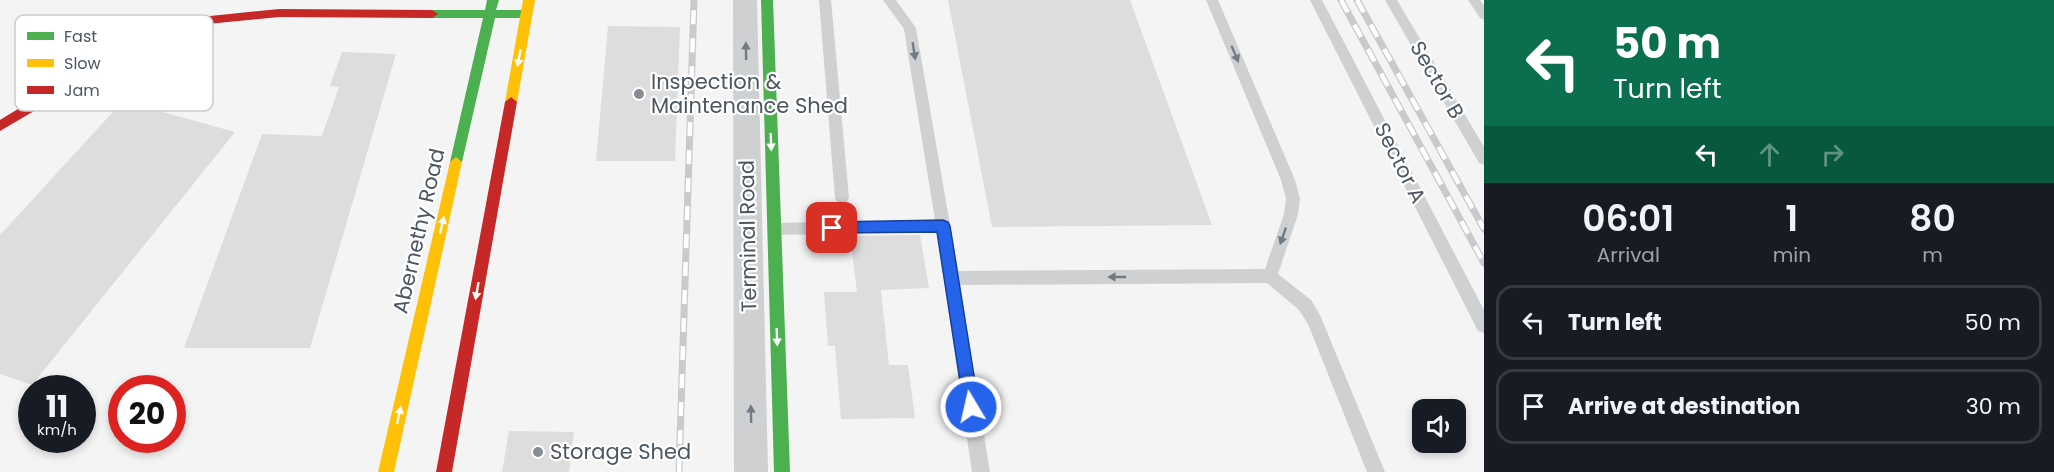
<!DOCTYPE html>
<html lang="en">
<head>
<meta charset="utf-8">
<style>
  body { margin:0; font-family:Poppins,sans-serif; background:#242831; color:#f1f3f6; height:100vh; display:flex; flex-direction:column; font-size:22px; white-space:nowrap }
  * { box-sizing:border-box; margin:0 }
  p { font-size:20px; color:#9ea1a6 }
  .icon { flex:none; width:33px; height:33px; fill:none; stroke:currentColor; stroke-width:2; stroke-linecap:round; stroke-linejoin:round }
  .map { position:relative; flex:1; overflow:hidden }
  .sheet { display:flex; flex-direction:column; background:#171b24; width:570px }
  .sheet>* { flex:none }
  .hud { background:#0b6e4f; color:#fff; overflow:hidden }
  .controls { position:absolute; left:1412px; top:399px; display:grid; gap:12px }
  .controls a { display:grid; place-items:center; width:54px; height:54px; border-radius:12px; background:#171b24; box-shadow:0 3px 9px #0003; font-size:30px }
  .speed { position:absolute; left:18px; top:375px; display:flex; gap:12px; font-size:30px; font-weight:700; text-align:center }
  .speed>* { display:grid; place-content:center; width:78px; height:78px; border-radius:50%; background:#171b24; box-shadow:0 3px 9px #0003; line-height:1 }
  .speed small { font-size:15px; font-weight:400 }
  .speed .limit { border:9px solid #d22; background:#fff; color:#111 }
  .pin { position:absolute; display:grid; place-items:center; width:51px; height:51px; color:#fff; margin:-26px; border-radius:12px; box-shadow:0 3px 9px #0006 }
  .me { position:absolute; width:66px; margin:-33px; rotate:351deg; stroke-linejoin:round; filter:drop-shadow(0 0 4px #0008) }
  .turn { display:flex; align-items:center; gap:21px; height:126px; padding:0 30px; font-size:27px }
  .turn .icon { width:78px; height:78px; stroke-width:2.5 }
  .turn b { display:block; font-size:42px; line-height:51px }
  .lanes { display:flex; align-items:center; height:57px; padding:0 30px; background:#0003; justify-content:center; gap:30px; direction:ltr }
  .lanes .off { opacity:.35 }
  .eta { display:flex; justify-content:space-evenly; align-items:center; height:102px; text-align:center }
  .eta b { font-size:36px; font-weight:600; line-height:42px }
  ul { padding:0; list-style:none }
  li { display:flex; align-items:center; gap:18px; height:75px; margin:0 12px 9px; padding:0 18px; border:3px solid #363941; border-radius:18px }
  li div { flex:1 }
  li b { display:block; font-size:22px }
  li em { font-style:normal }
  main { display:flex; flex:1; min-height:0 }
  .map>svg:first-child { display:block }
  .building { fill:#ddddde }
  .lines { fill:none; stroke-linecap:round; stroke-linejoin:round }
  .lane { fill:#ced0d2; fill-rule:evenodd }
  .street { fill:#ced0d2; fill-rule:evenodd }
  .fast { fill:#4caf50; fill-rule:evenodd }
  .slow { fill:#ffc107; fill-rule:evenodd }
  .jam { fill:#c62828; fill-rule:evenodd }
  .rail-casing { stroke:#c9cacc; stroke-width:7 }
  .rail { stroke:#fff; stroke-width:4.5; stroke-dasharray:14; stroke-linecap:butt }
  .oneway { fill:#727b83 }
  .oneway2 { fill:#f6fbf6 }
  .route { fill:#2563eb; stroke:#184099; stroke-width:1.5 }
  .poi-dot { fill:#868d94; stroke:#fff; stroke-width:2 }
  .labels { text-anchor:middle; stroke-width:4.5; stroke-linejoin:round; paint-order:stroke }
  .street-label { font-size:21px; fill:#4a5661; stroke:#fff }
  .poi-label { font-size:21px; fill:#4a5661; stroke:#fff; text-anchor:start }
  .key { fill:#fff; stroke:#c9ccd0; stroke-width:1.5 }
  .key-label { font-size:16px; fill:#4a5661 }
</style>
</head>
<body>
<main>
<div class="map">
<svg width="1484" height="472" viewBox="0 0 1484 472">
  <rect width="100%" height="100%" fill="#f4f4f4"/>
  <g class="building">
    <polygon points="948,0 1130,0 1212,225 992,227"/>
    <polygon points="608,26 680,27 675,161 596,161"/>
    <polygon points="342,52 396,54 310,348 184,348 262,134 322,136 339,87 330,86"/>
    <polygon points="123,101 235,132 32,385 0,374 0,235"/>
    <polygon points="920,235 929,288 881,290 889,365 908,365 915,418 841,419 835,346 828,346 824,292 857,292 850,236"/>
    <polygon points="509,431 574,432 569,472 502,472"/>
  </g>
  <g class="lines">
    <g class="lane">
      <polygon points="819,0 831,0 849,198 847,202 837,202 835,198"/>
      <polygon points="883,0 896,0 916,28 958,271 1265,269 1284,214 1286,199 1281,180 1206,0 1218,0 1295,180 1300,199 1298,214 1278,274 1311,300 1320,315 1385,472 1367,472 1308,324 1299,310 1267,283 960,285 990,472 972,472 937,232 774,235 769,233 767,229 769,225 774,223 935,220 904,29"/>
      <polygon points="1310,0 1322,0 1484,310 1484,333 1478,331"/>
      <polygon points="1385,0 1397,0 1484,147 1484,165 1479,163"/>
      <polygon points="1468,0 1480,0 1484,5 1484,20 1480,18"/>
    </g>
    <polygon class="street" points="733,0 757,0 768,472 734,472"/>
    <g class="fast">
      <polygon points="487,0 499,0 496,10 527,10 533,14 527,18 495,18 462,162 456,167 450,162 483,18 432,18 426,14 432,10 485,10"/>
      <polygon points="761,0 773,0 790,472 774,472"/>
    </g>
    <g class="slow">
      <polygon points="523,0 535,0 517,102 511,107 505,102"/>
      <polygon points="456,157 462,162 394,472 378,472 450,162"/>
    </g>
    <g class="jam">
      <polygon points="279,9 432,10 438,14 432,18 279,17 177,27 0,131 0,120 75,74 171,20"/>
      <polygon points="511,97 517,102 452,472 436,472 505,102"/>
    </g>
    <defs>
      <g id="rail">
        <polyline points="1341,0 1484,263"/>
        <polyline points="1357,0 1484,229"/>
        <polyline points="679,472 694,0"/>
      </g>
    </defs>
    <use href="#rail" class="rail-casing"/>
    <use href="#rail" class="rail"/>
  </g>
  <defs><path id="oneway-solid" d="M-6-.8H1V-3.2L6.5 0L1 3.2V.8H-6Z" transform="scale(1.5)"/></defs>
  <g class="oneway">
    <use href="#oneway-solid" transform="translate(746 51) rotate(-91)"/>
    <use href="#oneway-solid" transform="translate(914 51) rotate(81)"/>
    <use href="#oneway-solid" transform="translate(1235 54) rotate(67)"/>
    <use href="#oneway-solid" transform="translate(1283 236) rotate(109)"/>
    <use href="#oneway-solid" transform="translate(1117 277) rotate(180)"/>
    <use href="#oneway-solid" transform="translate(751 414) rotate(-91)"/>
  </g>
  <g class="oneway2">
    <use href="#oneway-solid" transform="translate(519 58) rotate(100)"/>
    <use href="#oneway-solid" transform="translate(771 142) rotate(88)"/>
    <use href="#oneway-solid" transform="translate(442 225) rotate(-77)"/>
    <use href="#oneway-solid" transform="translate(477 291) rotate(100)"/>
    <use href="#oneway-solid" transform="translate(777 337) rotate(88)"/>
    <use href="#oneway-solid" transform="translate(399 415) rotate(-77)"/>
  </g>
  <polygon class="route" points="943,220 948,222 950,226 979,407 977,412 971,415 966,412 964,407 937,232 832,233 828,232 826,228 828,224 832,222"/>
  <g class="poi-dot">
    <circle cx="639" cy="94" r="6"/>
    <circle cx="538" cy="452" r="6"/>
  </g>
  <g class="labels">
    <g class="street-label">
      <text transform="translate(1437 80) rotate(60)" y="7">Sector B</text>
      <text transform="translate(1400 163) rotate(63)" y="7">Sector A</text>
      <text transform="translate(419 231) rotate(-77)" y="7">Abernethy Road</text>
      <text transform="translate(748 236) rotate(-91)" y="7">Terminal Road</text>
    </g>
    <g class="poi-label">
      <text x="651" y="89">Inspection &amp;<tspan x="651" dy="24">Maintenance Shed</tspan></text>
      <text x="550" y="459">Storage Shed</text>
    </g>
  </g>
  <rect x="15" y="15" width="198" height="96" rx="9" class="key"/>
  <rect x="27" y="32" width="27" height="8" fill="#4caf50"/>
  <rect x="27" y="59" width="27" height="8" fill="#ffc107"/>
  <rect x="27" y="86" width="27" height="8" fill="#c62828"/>
  <g class="key-label">
    <text x="64" y="42">Fast</text>
    <text x="64" y="69">Slow</text>
    <text x="64" y="96">Jam</text>
  </g>
</svg>
<div class="controls">
<a><svg class="icon" aria-label="sound" viewBox="0 0 24 24"><path d="M4 9h4l5-4v14l-5-4H4zM17 9q2 3 0 6"/></svg></a>
</div>
<div class="speed"><div>11<small>km/h</small></div><div class="limit">20</div></div>
<div class="pin" style="left:832px;top:228px;background:#d93025"><svg class="icon" aria-label="arrive" viewBox="0 0 24 24"><path d="M6 21V4h12l-3 4 3 4H6"/></svg></div>
<svg class="me" style="left:971px;top:407px" viewBox="-20 -20 40 40"><circle r="17" fill="#2563eb" stroke="#fff" stroke-width="3"/><path d="M0-11L8 9 0 5-8 9z" fill="#fff"/></svg>
</div>
<section class="sheet">
<div class="hud">
<div class="turn"><svg class="icon" aria-label="left" viewBox="0 0 24 24"><path d="M17 20v-9H6M10 6l-5 5 5 5"/></svg><div><b>50 m</b>Turn left</div></div>
<div class="lanes"><svg class="icon" aria-label="left" viewBox="0 0 24 24"><path d="M17 20v-9H6M10 6l-5 5 5 5"/></svg><svg class="icon off" aria-label="ahead" viewBox="0 0 24 24"><path d="M12 20V5M6 11l6-6 6 6"/></svg><svg class="icon off" aria-label="right" viewBox="0 0 24 24"><path d="M7 20v-9h11M14 6l5 5-5 5"/></svg></div>
</div>
<div class="eta">
<div><b>06:01</b><p>Arrival</p></div>
<div><b>1</b><p>min</p></div>
<div><b>80</b><p>m</p></div>
</div>
<ul>
<li><svg class="icon" aria-label="left" viewBox="0 0 24 24"><path d="M17 20v-9H6M10 6l-5 5 5 5"/></svg><div><b>Turn left</b></div><em>50 m</em></li>
<li><svg class="icon" aria-label="arrive" viewBox="0 0 24 24"><path d="M6 21V4h12l-3 4 3 4H6"/></svg><div><b>Arrive at destination</b></div><em>30 m</em></li>
</ul>
</section>
</main>
</body>
</html>
